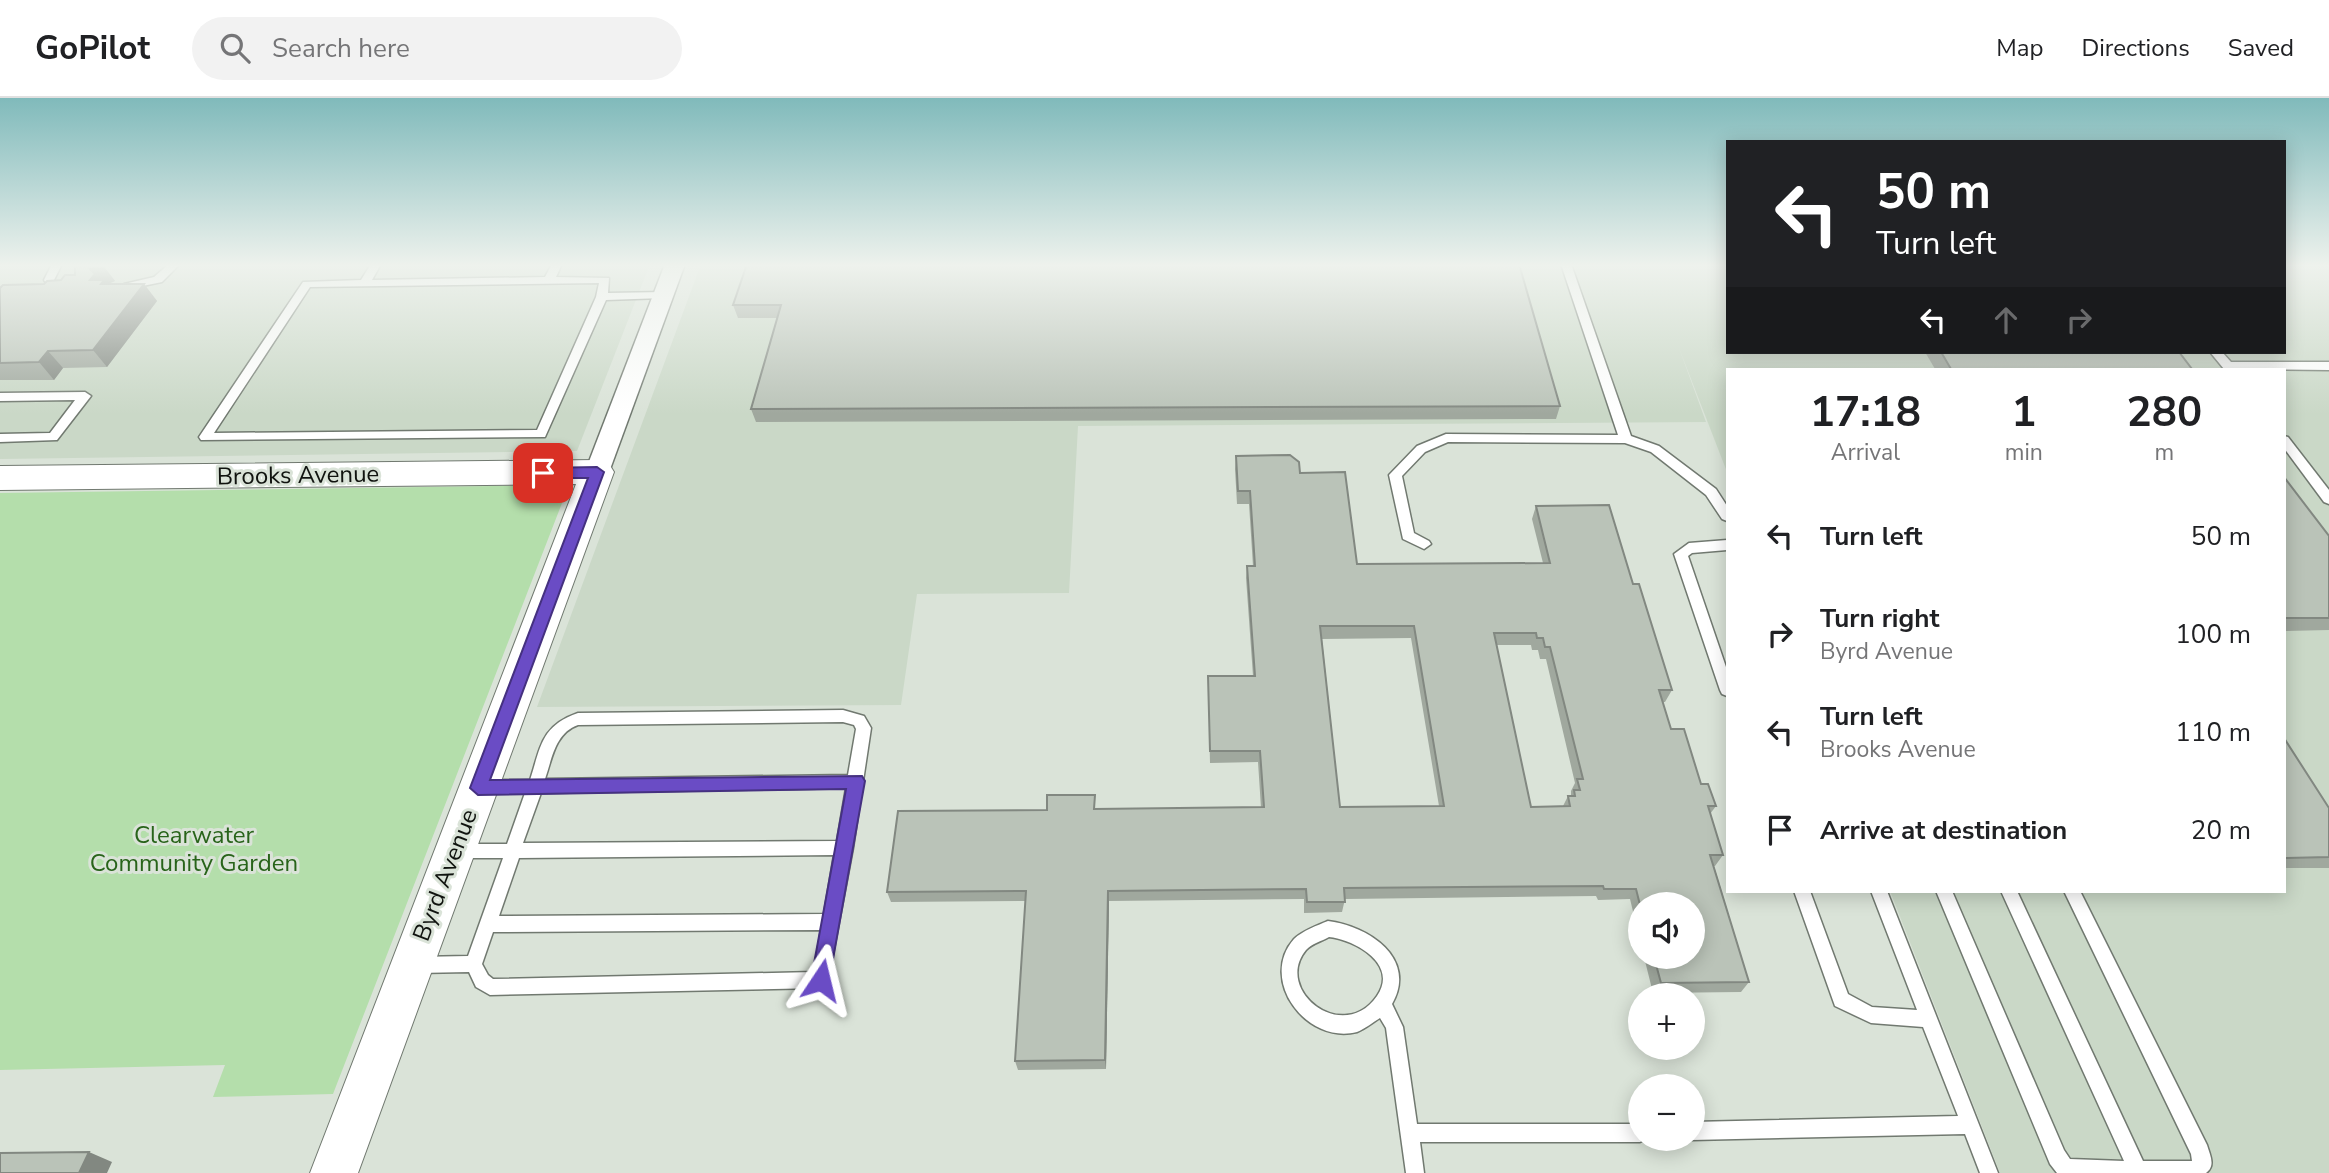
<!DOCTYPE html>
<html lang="en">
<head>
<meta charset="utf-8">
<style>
  body { margin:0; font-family:"Nunito Sans",sans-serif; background:#f2f2f2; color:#202124; height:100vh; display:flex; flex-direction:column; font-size:26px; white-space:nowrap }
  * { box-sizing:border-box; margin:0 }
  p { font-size:23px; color:#757577 }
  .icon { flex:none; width:38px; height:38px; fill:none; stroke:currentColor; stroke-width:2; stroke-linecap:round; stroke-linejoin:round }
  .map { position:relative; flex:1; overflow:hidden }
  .sheet { position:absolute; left:1726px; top:270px; width:560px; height:525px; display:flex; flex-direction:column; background:#fff; border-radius:0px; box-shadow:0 4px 18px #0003 }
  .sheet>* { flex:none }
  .hud { position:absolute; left:1726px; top:42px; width:560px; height:214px; border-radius:0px; box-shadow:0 4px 18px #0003; background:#202124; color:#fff; overflow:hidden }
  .controls { position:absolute; left:1628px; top:794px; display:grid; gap:14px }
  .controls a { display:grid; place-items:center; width:77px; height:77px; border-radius:50%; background:#fff; box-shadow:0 4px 18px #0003; font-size:35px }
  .pin { position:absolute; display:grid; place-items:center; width:60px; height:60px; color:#fff; margin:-30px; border-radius:14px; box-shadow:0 4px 10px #0006 }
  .me { position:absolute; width:77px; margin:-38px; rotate:10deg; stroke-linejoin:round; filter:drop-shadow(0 0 5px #0008) }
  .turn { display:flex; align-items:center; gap:24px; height:147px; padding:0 35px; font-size:32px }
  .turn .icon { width:91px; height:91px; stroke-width:2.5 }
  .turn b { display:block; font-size:49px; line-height:60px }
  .lanes { display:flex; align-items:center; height:66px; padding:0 35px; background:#0003; justify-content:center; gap:35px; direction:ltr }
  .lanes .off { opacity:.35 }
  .eta { display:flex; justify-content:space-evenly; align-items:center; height:119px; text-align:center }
  .eta b { font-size:42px; font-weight:700; line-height:49px }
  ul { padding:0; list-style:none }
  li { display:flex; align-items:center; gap:21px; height:98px; padding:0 35px }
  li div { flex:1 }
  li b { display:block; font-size:26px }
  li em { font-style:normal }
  header { display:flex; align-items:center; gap:42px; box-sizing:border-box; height:98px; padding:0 35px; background:#fff; border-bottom:2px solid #e0e0e0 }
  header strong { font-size:33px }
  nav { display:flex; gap:38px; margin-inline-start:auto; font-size:24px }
  .search { width:490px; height:63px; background:#f2f2f2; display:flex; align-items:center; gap:18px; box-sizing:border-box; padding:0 24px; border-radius:38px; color:#757577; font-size:26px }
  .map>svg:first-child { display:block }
  .built { fill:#cad8c7 }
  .green { fill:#b4deab }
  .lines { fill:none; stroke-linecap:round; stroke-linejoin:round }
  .lane-casing { stroke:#717970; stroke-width:3 }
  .street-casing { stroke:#717970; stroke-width:3 }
  .secondary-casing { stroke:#717970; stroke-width:2 }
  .lane { fill:#fff; fill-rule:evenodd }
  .street { fill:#fff; fill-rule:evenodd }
  .secondary { fill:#fff; fill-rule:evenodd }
  .wall { fill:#a0a89e; fill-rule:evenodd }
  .shaded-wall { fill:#828881 }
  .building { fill:#bac3b8; stroke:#828881; stroke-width:2; fill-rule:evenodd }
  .route { fill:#6a4cc5; stroke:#453180; stroke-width:2 }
  .labels { text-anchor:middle; stroke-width:6; stroke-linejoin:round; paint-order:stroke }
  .street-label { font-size:24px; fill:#10130f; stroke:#dae3d8 }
  .park-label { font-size:24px; fill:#28641a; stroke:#dae3d8 }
</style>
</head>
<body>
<header>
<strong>GoPilot</strong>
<div class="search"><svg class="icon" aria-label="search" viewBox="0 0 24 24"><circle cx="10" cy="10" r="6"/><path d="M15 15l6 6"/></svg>Search here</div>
<nav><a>Map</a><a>Directions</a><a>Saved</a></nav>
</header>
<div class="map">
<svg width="2329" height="1075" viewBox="0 0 2329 1075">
  <rect width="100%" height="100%" fill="#dae3d8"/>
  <g class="built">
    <polygon points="0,166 650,166 577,353 0,361"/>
    <polygon points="701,166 1727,166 1727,254 2284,254 2284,166 2329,169 2329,1075 2000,1075 1890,793 2284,793 2284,271 1727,271 1727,374 1679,250 1706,324 1078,328 1069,495 917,496 901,607 537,609"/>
  </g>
  <polygon class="green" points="569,387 333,996 213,999 225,967 0,972 0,395"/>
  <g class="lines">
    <defs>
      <g id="lane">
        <polygon points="52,166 62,166 54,182 56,185 68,187 68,191 49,190 44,182"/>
        <polygon points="169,166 180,166 162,184 128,191 122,188 124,186 154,179"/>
        <path d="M371 166H381L372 182 545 179 552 166H562L556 179 609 180 608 195 663 194 669 197 663 200 606 202 545 339 201 342 199 339 201 336 303 184 361 182ZM599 185 596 199 537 332 214 335 310 189Z"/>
        <polygon points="1561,166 1571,166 1631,338 1659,348 1716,391 1727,408 1727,423 1722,421 1706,397 1651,354 1625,345 1448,344 1425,354 1402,378 1414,435 1429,443 1431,446 1424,451 1403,441 1389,377 1417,348 1446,336 1618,337"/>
        <polygon points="2210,254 2222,254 2231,264 2329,264 2329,272 2224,271"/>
        <polygon points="85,294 91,298 57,342 0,344 0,336 50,335 75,302 0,303 0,295"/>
        <polygon points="2284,338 2288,339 2329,392 2329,406 2324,404 2284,350"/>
        <polygon points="1727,442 1727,452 1692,455 1688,458 1727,572 1727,598 1722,596 1720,592 1674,456 1689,445"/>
        <path d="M843 612 864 618 871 630 853 750 827 888 821 890 490 897 476 889 469 874 417 875 411 873 409 867 411 861 417 859 468 858 503 760H458L452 758 450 753 452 748 458 746H507L525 695 483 696 478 694 475 689 478 684 483 682H530C541 648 541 628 578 615ZM843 624 854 627 856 631 848 677 545 681C552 661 555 635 578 627ZM846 690 837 743 523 745 541 695ZM834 757 824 816 499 818 519 760ZM821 832 814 874 493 881 488 877 482 866 493 834Z"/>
        <polygon points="1794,793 1810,793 1848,896 1872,909 1917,912 1871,793 1887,793 1998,1075 1980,1075 1965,1036 1692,1042 1690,1041 1692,1041 1692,1024 1958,1018 1923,929 1871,925 1835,908"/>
        <path d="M1936 793H1952L2064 1052 2070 1061 2124 1063 2001 793H2017L2143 1063H2192L2191 1056 2064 793H2080L2207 1047C2210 1057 2216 1068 2206 1075H2057L2050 1066Z"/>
        <path d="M1328 823C1368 828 1418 860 1392 906L1403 929 1417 1026H1640V1041H1646L1640 1044H1420L1424 1075H1406L1388 945 1386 930 1380 920C1373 924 1365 931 1357 934 1307 947 1258 882 1294 841 1302 833 1318 827 1328 823ZM1329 839C1355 842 1399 866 1377 898 1343 947 1273 892 1306 852 1311 846 1322 843 1329 839Z"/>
      </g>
      <polygon id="street" points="665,166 685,166 609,374 605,380 597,382 589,380 585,374"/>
      <polygon id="secondary" points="597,362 609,366 614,374 358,1075 310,1075 576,386 0,392 0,368"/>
    </defs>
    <use href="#lane" class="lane-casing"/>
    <use href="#street" class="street-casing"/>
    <use href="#secondary" class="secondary-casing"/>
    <use href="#lane" class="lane"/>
    <use href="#street" class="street"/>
    <use href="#secondary" class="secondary"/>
  </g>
  <g class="wall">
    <polygon points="102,166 115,183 108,186 144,186 157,203 107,269 63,270 54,282 0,282 0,190 44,186 61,182"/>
    <polygon points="747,166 1560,308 1556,321 756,324 751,311 777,220 738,220 733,207"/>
    <polygon points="1925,254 2179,254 2192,271 1935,271"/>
    <path d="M1236 358 1300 375 1357 466 1543 465 1532 421 1536 408 1633 486 1672 592 1665 604H1663L1671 631 1701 686 1716 708 1710 716 1723 757 1715 768H1714L1749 884 1741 894 1653 895 1644 859H1692V807H1640V842L1630 801 1598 802 1596 798 1345 801 1342 814 1304 815V801L1109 803 1106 971 1018 972 1015 963 1026 803 891 804 887 794 1047 712 1261 710 1258 664 1210 665 1208 578H1253L1246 480 1247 468H1253L1249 406H1237L1235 371ZM1411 540 1439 708 1340 709 1322 541ZM1496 547H1531L1532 552H1538L1540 561H1546L1575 685 1571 693V698H1568L1563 708 1531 709Z"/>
    <polygon points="2284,379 2329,438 2329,532 2284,533"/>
    <polygon points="2284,640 2329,710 2329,770 2284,770"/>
  </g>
  <g class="shaded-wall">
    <polygon points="102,166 115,183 108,186 118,199 90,182 90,171"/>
    <polygon points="144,186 157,203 107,269 93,252"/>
    <polygon points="48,253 63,270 54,282 39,264"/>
    <polygon points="1108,793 1109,803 1106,971 1105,962"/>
    <polygon points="89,1054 112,1064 107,1075 79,1075"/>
  </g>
  <g class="building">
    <polygon points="75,166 102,166 90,171 95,176 90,182 104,182 101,186 144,186 93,252 48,253 39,264 0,265 0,190 3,187 44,186 47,183 61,182 65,177 75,177"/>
    <polygon points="747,166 1519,166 1560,308 751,311 781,207 733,207"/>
    <polygon points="1941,254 2179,254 2192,271 1951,271"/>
    <path d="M1290 357 1299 364 1300 375 1345 374 1357 466 1550 465 1536 408 1609 407 1633 486H1639L1672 592H1659L1671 631H1684L1701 686H1708L1716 708H1708L1723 757H1710L1749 884 1661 885 1654 859H1692V807H1640L1636 791H1604L1603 788 1344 790 1345 804H1307L1306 791 1108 793 1105 962 1015 963 1026 793 887 794 898 713 1047 712V697H1095L1094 711 1264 709 1260 653H1210L1208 578H1255L1247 468H1255L1250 393H1238L1236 358ZM1320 528H1414L1444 708 1340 709ZM1494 535H1536L1537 540H1543L1545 549H1550L1583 681H1577L1580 692H1574L1575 698H1568L1570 708 1531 709Z"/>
    <polygon points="2284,379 2329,438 2329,520 2284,520"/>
    <polygon points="2284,640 2329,710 2329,759 2284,760"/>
    <polygon points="89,1054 79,1075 0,1075 0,1055"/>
  </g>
  <linearGradient id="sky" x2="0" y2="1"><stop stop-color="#80babb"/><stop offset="0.53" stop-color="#eef2ed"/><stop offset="1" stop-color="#eef2ed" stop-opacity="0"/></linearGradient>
  <rect width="2329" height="316" fill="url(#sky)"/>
  <polygon class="route" points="597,369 604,374 490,682 862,678 865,683 828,889 821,891 814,889 811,882 846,691 478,697 470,690 588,380 543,380 536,375 543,370"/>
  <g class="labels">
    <g class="street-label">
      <text transform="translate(298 377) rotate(-1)" y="8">Brooks Avenue</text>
      <text transform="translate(445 777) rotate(-69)" y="8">Byrd Avenue</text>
    </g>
    <g class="park-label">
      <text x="194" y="745">Clearwater<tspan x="194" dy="28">Community Garden</tspan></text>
    </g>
  </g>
</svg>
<div class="controls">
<a><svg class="icon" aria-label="sound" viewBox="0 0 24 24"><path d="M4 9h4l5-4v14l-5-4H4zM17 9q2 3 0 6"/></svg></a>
<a>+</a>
<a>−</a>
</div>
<div class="pin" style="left:543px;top:375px;background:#d93025"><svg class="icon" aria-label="arrive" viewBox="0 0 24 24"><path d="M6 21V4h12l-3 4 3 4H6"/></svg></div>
<svg class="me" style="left:821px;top:882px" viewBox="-20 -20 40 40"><path d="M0-17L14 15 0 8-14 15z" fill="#6a4cc5" stroke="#fff" stroke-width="4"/></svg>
<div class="hud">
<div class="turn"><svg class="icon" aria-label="left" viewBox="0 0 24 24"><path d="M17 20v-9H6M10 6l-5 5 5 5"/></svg><div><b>50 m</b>Turn left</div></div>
<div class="lanes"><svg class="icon" aria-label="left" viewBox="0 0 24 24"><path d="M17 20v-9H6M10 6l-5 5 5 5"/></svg><svg class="icon off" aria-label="ahead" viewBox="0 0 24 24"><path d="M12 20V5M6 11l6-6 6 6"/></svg><svg class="icon off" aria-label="right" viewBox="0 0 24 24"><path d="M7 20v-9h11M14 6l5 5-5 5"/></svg></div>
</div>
<section class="sheet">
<div class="eta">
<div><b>17:18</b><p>Arrival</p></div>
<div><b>1</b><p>min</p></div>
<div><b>280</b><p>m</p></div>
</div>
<ul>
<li><svg class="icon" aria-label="left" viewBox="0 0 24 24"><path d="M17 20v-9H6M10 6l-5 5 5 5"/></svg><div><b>Turn left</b></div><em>50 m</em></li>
<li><svg class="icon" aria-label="right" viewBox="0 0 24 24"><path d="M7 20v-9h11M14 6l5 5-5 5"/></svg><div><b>Turn right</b><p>Byrd Avenue</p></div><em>100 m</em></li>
<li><svg class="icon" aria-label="left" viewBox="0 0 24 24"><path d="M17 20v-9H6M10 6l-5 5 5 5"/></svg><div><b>Turn left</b><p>Brooks Avenue</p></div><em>110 m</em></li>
<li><svg class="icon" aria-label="arrive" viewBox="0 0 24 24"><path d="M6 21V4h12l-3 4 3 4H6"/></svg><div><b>Arrive at destination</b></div><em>20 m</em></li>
</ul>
</section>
</div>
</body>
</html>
